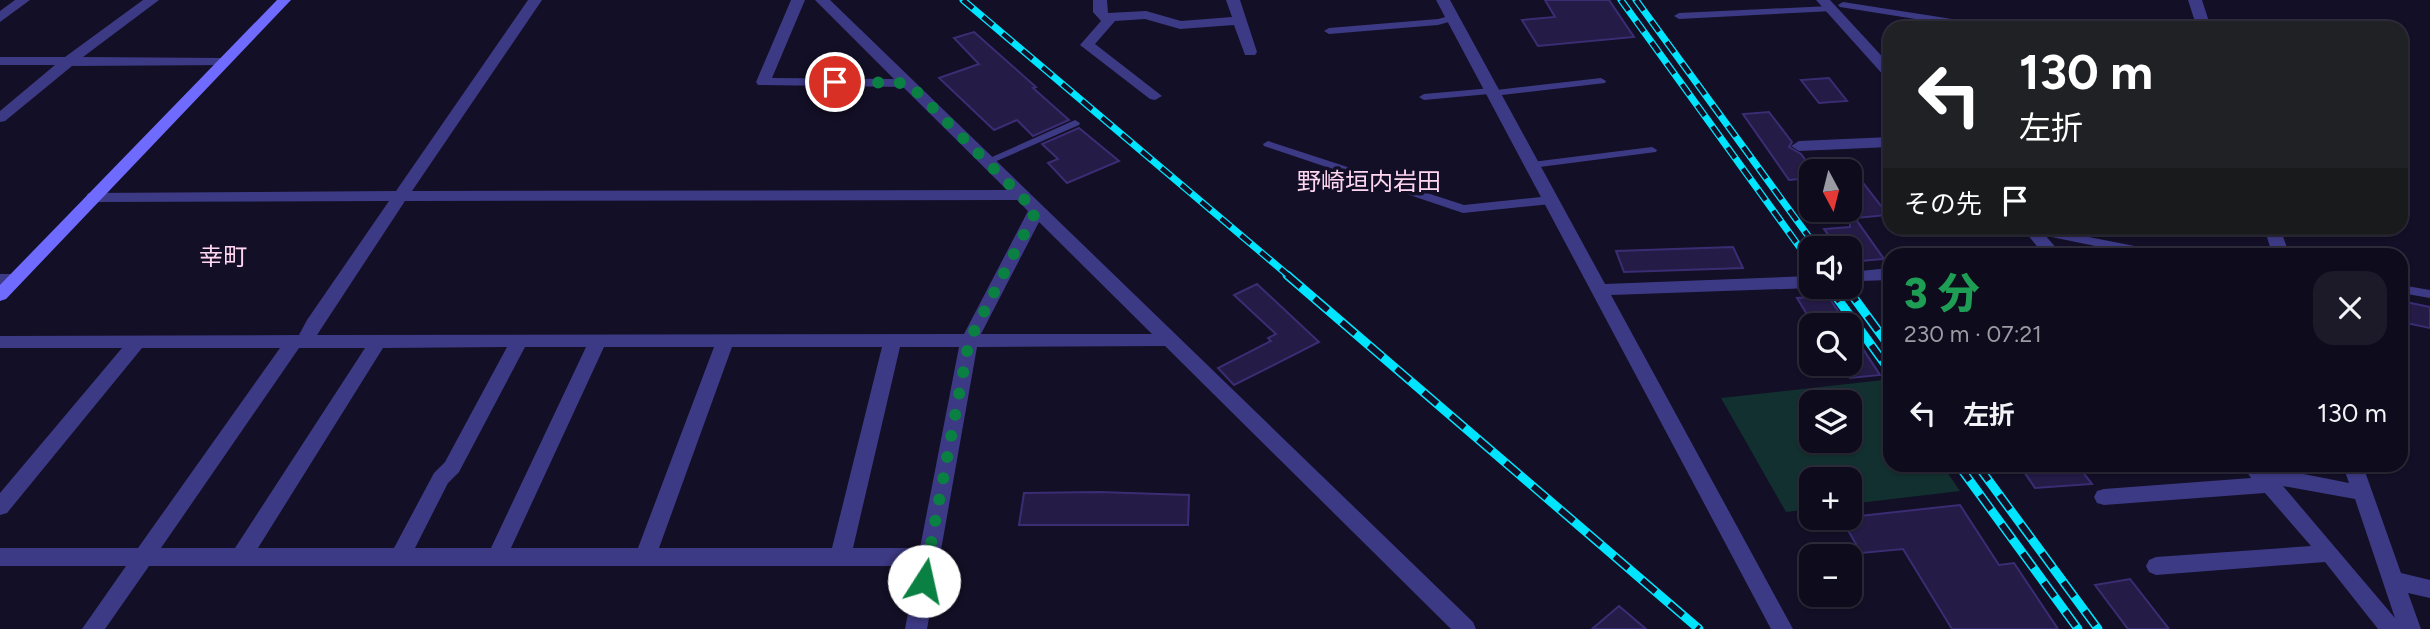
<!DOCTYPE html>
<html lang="ja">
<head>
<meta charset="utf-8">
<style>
  body { margin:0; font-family:Figtree,"Noto Sans JP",sans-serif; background:#1c1929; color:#f1f3f6; height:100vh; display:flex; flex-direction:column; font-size:26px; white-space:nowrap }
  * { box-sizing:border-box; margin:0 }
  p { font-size:23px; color:#9b9ba3 }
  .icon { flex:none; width:38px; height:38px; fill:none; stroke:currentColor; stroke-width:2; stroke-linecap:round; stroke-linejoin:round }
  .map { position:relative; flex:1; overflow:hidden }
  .side { position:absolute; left:1883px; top:248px; width:525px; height:224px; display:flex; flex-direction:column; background:#0e0b1c; border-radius:21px; box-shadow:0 2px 5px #0004,0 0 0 2px #2e2b3b }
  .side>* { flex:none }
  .banner { position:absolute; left:1883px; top:21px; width:525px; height:214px; border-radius:21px; box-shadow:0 2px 5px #0004,0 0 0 2px #2e2b3b; background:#202124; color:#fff; overflow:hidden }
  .needle { width:46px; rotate:173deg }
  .fabs { position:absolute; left:1799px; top:159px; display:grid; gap:14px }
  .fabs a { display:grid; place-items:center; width:63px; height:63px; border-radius:14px; background:#0e0b1c; box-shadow:0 2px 5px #0004,0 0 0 2px #2e2b3b; font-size:35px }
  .pin { position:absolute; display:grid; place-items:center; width:60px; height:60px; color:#fff; margin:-30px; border:4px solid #fff; border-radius:50%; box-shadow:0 2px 7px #0007 }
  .me { position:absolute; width:77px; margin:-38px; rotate:10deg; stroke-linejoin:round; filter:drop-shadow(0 0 5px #0008) }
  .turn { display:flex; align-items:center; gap:24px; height:147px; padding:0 21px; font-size:32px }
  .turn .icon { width:91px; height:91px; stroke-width:2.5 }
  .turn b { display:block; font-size:49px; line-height:60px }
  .then { display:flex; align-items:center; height:66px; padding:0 21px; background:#0003; gap:14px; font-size:26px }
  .round { display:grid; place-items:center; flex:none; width:74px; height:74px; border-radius:21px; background:#1c1929 }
  .overview { display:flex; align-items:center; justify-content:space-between; height:119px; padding:0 21px }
  h1 { font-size:42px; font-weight:800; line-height:52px; color:#1e9e55 }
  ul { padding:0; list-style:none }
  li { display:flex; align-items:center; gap:21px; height:91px; padding:0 21px }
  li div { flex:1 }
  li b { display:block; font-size:26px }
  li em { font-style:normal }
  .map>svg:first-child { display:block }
  .green { fill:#12302f; fill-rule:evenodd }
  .building { fill:#241b47; stroke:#3b2d73; stroke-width:2 }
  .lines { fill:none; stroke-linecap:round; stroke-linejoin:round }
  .lane { fill:#3d3a85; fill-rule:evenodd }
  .street { fill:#3d3a85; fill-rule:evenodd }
  .secondary { fill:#6f6bff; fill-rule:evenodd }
  .rail-far1-casing { stroke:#00e5ff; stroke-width:7 }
  .rail-casing { stroke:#00e5ff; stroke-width:9 }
  .rail-far1 { stroke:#130f26; stroke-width:4.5; stroke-dasharray:13; stroke-linecap:butt }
  .rail { stroke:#130f26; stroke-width:6; stroke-dasharray:18; stroke-linecap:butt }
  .route { stroke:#0b8043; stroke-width:12; stroke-dasharray:0 21.6 }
  .labels { text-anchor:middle; stroke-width:7; stroke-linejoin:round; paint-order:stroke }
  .quarter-label { font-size:24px; fill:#ffd6f0; stroke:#130f26 }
</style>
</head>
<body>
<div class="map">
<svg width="2430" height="629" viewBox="0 0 2430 629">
  <rect width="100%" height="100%" fill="#130f26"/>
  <path class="green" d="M1883 380 1890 389V466H1943L1960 491 1850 504V480H1811V509L1786 512 1721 398ZM1811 402H1850V441H1811Z"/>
  <g class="building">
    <polygon points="1545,0 1609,0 1634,37 1538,46 1522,20 1555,17"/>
    <polygon points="974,32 1036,87 1033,88 1069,120 1033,136 1017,120 994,130 939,78 979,64 954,38"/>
    <polygon points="1829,78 1847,101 1819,103 1801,80"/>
    <polygon points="1769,112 1792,142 1789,147 1801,154 1814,172 1811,172 1811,178 1789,180 1743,114"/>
    <polygon points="1079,128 1119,161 1067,183 1048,163 1058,159 1042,144"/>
    <polygon points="1850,166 1888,215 1855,218 1884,259 1850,262 1850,248 1838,248 1824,229 1850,227"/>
    <polygon points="1733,247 1743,268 1624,272 1616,251"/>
    <polygon points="1257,284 1319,342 1234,385 1218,368 1271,341 1268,338 1276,334 1234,295"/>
    <polygon points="1828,296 1848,326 1814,326 1797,298"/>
    <polygon points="2401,301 2430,307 2430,328 2401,322"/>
    <polygon points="1850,329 1880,375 1850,378"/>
    <polygon points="2020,466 2078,466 2092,484 2035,488"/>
    <polygon points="1099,492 1189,495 1188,525 1019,525 1024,493"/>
    <polygon points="1960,505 1999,565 2014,563 2058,629 1952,629 1903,549 1861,553 1841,518"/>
    <polygon points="2130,579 2169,629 2128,629 2095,585"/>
    <polygon points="1619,606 1646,629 1592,629"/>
  </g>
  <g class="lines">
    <g class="lane">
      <polygon points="1843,2 1984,24 1989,27 1972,28 1840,7 1838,5"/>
      <polygon points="1830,6 1833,7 1833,11 1679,19 1674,16 1679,13"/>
      <polygon points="1453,15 1458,18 1456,20 1438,25 1329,34 1324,31 1329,28 1438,19"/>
      <polygon points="1601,78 1606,81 1605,83 1493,96 1489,94 1424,100 1419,97 1424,94 1492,88 1496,90"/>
      <polygon points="1075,120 1080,123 1079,125 992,163 984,163 983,161"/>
      <polygon points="1268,141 1464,205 1551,196 1557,200 1551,204 1463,213 1264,146 1263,144"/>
      <polygon points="1652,147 1657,150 1656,152 1532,168 1527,165 1532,162"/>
      <polygon points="2027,228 2043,228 2165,252 2171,256 2144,256 2032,233 2028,232"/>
      <polygon points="2401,285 2430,290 2430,298 2401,293"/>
    </g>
    <g class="street">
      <polygon points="15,0 30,0 0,22 0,11"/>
      <polygon points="143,0 159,0 83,57 224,58 231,62 229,65 72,66 5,121 0,122 0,111 55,65 0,65 0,57 65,57"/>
      <path d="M528 0H542L412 191 1007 190 903 87 758 85 756 82 791 0H805L772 78 894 79 815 0H830L1473 622 1476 629H1451L1165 346 977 347 927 629H905L917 566H149L105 629H82L126 566H0V548H138L280 348H142L7 513 0 515V493L122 348H0V336L299 335 307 320 389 201 94 202 88 201 86 197 88 193 396 191ZM1017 200 1028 211 964 334 317 335 405 201ZM1039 222 1152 334H981ZM507 347 445 462 434 473 394 548H258L383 348ZM525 347H586L491 548H415L448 483 459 472ZM604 347H714L638 548H511ZM732 347H882L832 548H659ZM900 347H959L920 548H853ZM299 348H365L235 548H161Z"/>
      <polygon points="1093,0 1107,0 1108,13 1146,11 1181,21 1232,17 1226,0 1240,0 1257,52 1255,55 1245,55 1234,25 1180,29 1145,19 1115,21 1095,44 1162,96 1155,100 1150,99 1080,45 1101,21 1093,12"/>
      <polygon points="1436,0 1450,0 1605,284 1811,276 1811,287 1814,287 1811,288 1611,295 1793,629 1771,629"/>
      <polygon points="1816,0 1830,0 1890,65 1890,78 1885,77"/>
      <polygon points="2188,0 2202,0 2211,28 2197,28"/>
      <polygon points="1890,137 1890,147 1799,151 1791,146 1799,141"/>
      <polygon points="2022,228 2039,228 2063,256 2045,256"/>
      <polygon points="2264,228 2280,228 2290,256 2273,256"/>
      <polygon points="1890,268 1890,280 1860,281 1850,286 1850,272"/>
      <polygon points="0,274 14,274 23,280 14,286 0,286"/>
      <path d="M2243 466H2264L2349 483 2343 466H2363L2401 573 2430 580V598L2408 593 2421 629H2378L2325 562 2156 575 2149 572 2146 566 2149 560 2156 557 2311 546 2265 493 2104 505 2097 503 2094 497 2097 491 2104 489 2251 478ZM2283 486 2355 499 2395 618Z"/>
    </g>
    <polygon class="secondary" points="277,0 291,0 6,299 0,301 0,285"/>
    <defs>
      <g id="rail-far1">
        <polyline points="963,0 1289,276"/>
        <polyline points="1621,0 1811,263"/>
        <polyline points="1636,0 1817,248"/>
      </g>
      <g id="rail">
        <polyline points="1287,275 1699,629"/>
        <polyline points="1829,287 1890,371"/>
        <polyline points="1846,287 1890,347"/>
        <polyline points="1959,466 2078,629"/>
        <polyline points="1978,466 2098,629"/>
      </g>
    </defs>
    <use href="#rail-far1" class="rail-far1-casing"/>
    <use href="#rail" class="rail-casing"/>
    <use href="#rail-far1" class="rail-far1"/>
    <use href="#rail" class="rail"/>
  </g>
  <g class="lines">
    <polyline class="route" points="835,82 908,83 1036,211 969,341 924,581"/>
  </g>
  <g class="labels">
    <g class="quarter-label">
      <text x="1369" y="190">野崎垣内岩田</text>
      <text x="223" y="265">幸町</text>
    </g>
  </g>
</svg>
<div class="fabs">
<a><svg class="needle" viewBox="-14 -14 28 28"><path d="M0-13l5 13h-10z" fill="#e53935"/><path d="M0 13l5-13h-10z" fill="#9b9ba3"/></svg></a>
<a><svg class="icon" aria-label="sound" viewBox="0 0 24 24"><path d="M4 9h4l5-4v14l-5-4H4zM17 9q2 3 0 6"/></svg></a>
<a><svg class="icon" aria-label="search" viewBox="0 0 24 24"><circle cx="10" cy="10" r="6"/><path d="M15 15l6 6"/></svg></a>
<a><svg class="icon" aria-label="layers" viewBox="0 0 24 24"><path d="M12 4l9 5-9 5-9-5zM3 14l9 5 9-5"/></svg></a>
<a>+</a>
<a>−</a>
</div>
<div class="pin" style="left:835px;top:82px;background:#d93025"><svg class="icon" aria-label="arrive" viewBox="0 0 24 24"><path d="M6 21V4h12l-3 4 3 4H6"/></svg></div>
<svg class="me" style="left:924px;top:581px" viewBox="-20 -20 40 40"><circle r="19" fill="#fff"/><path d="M0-13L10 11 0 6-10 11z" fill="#0b8043"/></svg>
<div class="banner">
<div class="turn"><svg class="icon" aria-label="left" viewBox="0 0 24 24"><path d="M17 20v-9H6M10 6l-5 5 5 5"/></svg><div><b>130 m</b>左折</div></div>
<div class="then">その先<svg class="icon" aria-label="arrive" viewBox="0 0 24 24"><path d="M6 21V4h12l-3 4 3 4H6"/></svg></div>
</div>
<section class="side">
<div class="overview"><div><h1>3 分</h1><p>230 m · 07:21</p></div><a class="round"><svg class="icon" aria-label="close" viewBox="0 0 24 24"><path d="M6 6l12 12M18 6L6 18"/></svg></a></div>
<ul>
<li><svg class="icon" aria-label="left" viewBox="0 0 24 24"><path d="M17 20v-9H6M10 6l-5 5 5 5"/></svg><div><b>左折</b></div><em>130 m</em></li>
</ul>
</section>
</div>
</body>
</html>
